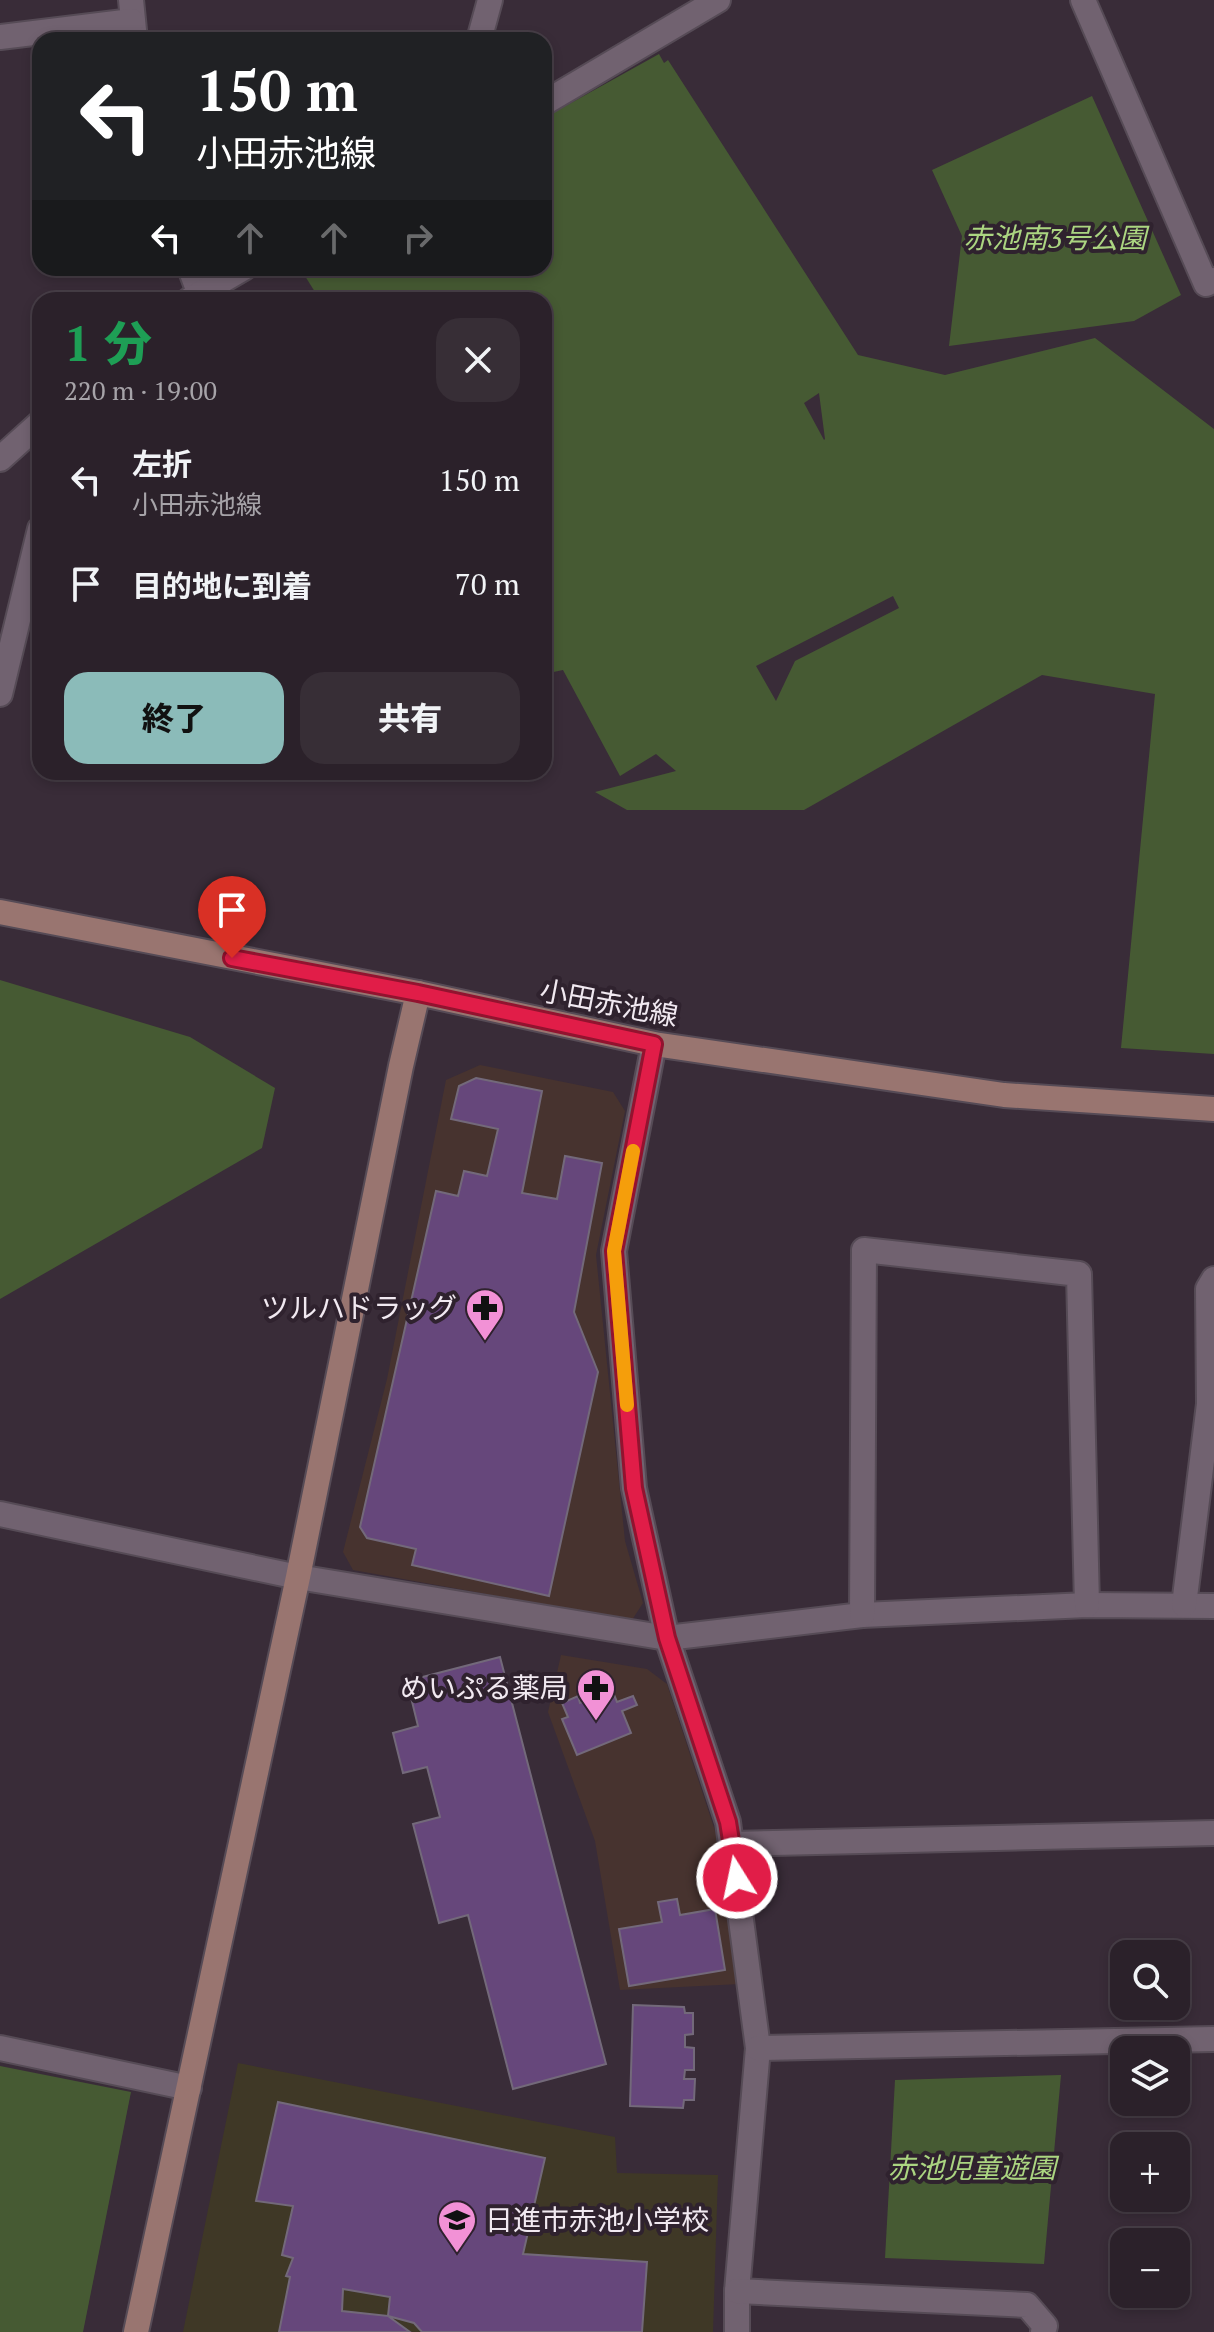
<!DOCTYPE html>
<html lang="ja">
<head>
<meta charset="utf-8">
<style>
  body { margin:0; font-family:"PT Serif","Noto Sans JP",serif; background:#372e36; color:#f1f3f6; height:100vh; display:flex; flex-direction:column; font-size:30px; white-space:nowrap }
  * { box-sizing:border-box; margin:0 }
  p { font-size:26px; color:#a6a3a8 }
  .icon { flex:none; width:44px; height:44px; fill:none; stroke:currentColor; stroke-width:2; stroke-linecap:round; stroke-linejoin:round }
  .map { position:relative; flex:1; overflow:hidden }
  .panel { position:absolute; left:32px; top:292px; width:520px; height:488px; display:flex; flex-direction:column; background:#2b212a; border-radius:24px; box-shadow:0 4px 12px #0003,0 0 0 2px #473e47 }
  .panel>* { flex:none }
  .hud { position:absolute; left:32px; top:32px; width:520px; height:244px; border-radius:24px; box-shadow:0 4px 12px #0003,0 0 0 2px #473e47; background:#202124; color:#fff; overflow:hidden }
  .tools { position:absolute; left:1110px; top:1940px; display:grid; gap:16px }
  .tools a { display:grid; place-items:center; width:80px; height:80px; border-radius:16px; background:#2b212a; box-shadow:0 4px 12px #0003,0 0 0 2px #473e47; font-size:40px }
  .pin { position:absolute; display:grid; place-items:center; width:68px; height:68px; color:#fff; margin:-82px -34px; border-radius:50% 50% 50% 0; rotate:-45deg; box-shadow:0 0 8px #0007 }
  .pin .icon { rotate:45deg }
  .me { position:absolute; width:88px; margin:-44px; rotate:350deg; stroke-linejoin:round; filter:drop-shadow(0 0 6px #0008) }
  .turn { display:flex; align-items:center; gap:28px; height:168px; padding:0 32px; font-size:36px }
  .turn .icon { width:104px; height:104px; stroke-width:2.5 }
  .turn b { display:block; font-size:56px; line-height:68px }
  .lanes { display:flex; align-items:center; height:76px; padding:0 32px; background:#0003; justify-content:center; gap:40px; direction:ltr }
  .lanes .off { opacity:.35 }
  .round { display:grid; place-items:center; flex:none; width:84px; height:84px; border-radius:24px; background:#372e36 }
  .summary { display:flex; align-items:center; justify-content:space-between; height:136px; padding:0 32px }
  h1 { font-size:48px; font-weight:800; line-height:60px; color:#1e9e55 }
  .cta { display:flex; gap:16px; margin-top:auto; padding:16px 32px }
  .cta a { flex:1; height:92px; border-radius:24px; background:#8bbbb9; color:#111; font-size:32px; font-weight:800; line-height:92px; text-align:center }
  .cta a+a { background:#372e36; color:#f1f3f6 }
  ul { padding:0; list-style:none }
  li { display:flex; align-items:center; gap:24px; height:104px; padding:0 32px }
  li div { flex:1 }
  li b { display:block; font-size:30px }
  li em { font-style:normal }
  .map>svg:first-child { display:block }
  .commercial { fill:#47332f }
  .education { fill:#3f3826 }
  .green { fill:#465a33; fill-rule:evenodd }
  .building { fill:#66477b; stroke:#73697a; stroke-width:2; fill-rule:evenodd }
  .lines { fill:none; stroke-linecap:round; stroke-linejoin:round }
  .street-casing { stroke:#564b56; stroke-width:28 }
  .secondary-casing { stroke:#564b56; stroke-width:28 }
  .street { stroke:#716270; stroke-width:24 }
  .secondary { stroke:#997570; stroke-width:24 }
  .route-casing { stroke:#92132f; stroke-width:20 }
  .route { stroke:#e11d48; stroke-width:14 }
  .slow { stroke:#f59e0b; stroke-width:14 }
  .labels { text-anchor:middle; stroke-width:8; stroke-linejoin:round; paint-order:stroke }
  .park-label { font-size:28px; font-style:italic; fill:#abd581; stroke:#2f222e }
  .street-label { font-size:28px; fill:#f1e9f1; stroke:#2f222e }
  .poi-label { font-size:28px; fill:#f1e9f1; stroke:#2f222e; text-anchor:end }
</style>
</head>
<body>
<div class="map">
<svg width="1214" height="2332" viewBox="0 0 1214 2332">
  <rect width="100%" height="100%" fill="#392c38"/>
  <g class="commercial">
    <polygon points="480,1065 613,1092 625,1111 596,1255 625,1541 643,1603 632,1620 353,1570 343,1552 387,1379 446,1080"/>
    <polygon points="561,1655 647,1669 667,1684 716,1834 740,1984 620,1990 595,1841 548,1712"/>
  </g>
  <polygon class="education" points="238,2063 615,2137 617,2173 718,2175 713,2332 183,2332"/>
  <g class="green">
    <path d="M659 54 664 63 668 60 858 355 945 375 1095 338 1214 429V1054L1121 1048 1155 694 1042 675 804 810H627L595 792 676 771 656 754 620 776 563 670 544 674V300H320L300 268H544V118ZM819 393 825 439 824 440 804 403ZM893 596 899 608 795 661 776 701 756 666Z"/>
    <polygon points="1092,96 1181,295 1134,321 949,346 962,236 932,170"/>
    <polygon points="0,980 190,1037 275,1088 262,1148 0,1299"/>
    <polygon points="0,2066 131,2092 83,2332 0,2332"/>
    <polygon points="1061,2075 1044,2264 885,2258 895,2080"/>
  </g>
  <g class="building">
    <polygon points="476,1078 542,1091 522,1193 557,1199 565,1156 602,1163 574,1312 598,1372 549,1596 412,1565 416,1549 367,1538 360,1527 436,1191 458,1196 464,1171 487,1176 498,1129 451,1119 459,1086"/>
    <polygon points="500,1657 606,2064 513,2089 468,1915 439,1923 413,1824 440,1817 427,1767 403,1773 393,1733 418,1726 407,1681"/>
    <polygon points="612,1690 617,1702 633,1696 637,1705 622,1711 631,1733 577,1755 562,1719 568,1717 562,1703 578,1696 580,1703"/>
    <polygon points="677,1899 680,1915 715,1909 725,1970 629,1986 619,1929 662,1922 658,1902"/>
    <polygon points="633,2005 684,2007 685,2013 693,2013 693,2034 685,2035 685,2047 694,2048 694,2070 685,2070 684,2079 695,2079 694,2100 684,2100 683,2108 630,2106"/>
    <path d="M278 2102 545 2158 523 2254 647 2262 642 2332H422L414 2323 388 2316 410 2332H279L290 2277 286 2276 293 2258 282 2255 293 2206 256 2201ZM343 2289 390 2297 388 2316 342 2311Z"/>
  </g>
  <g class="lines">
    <defs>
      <g id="street">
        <polyline points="131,0 135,40"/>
        <polyline points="1083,0 1206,284 1214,280"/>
        <polyline points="0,37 132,21"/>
        <polyline points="479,40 490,0"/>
        <polyline points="544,103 718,0"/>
        <polyline points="190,268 199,292"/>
        <polyline points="189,300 244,268"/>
        <polyline points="0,459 40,423"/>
        <polyline points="0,694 40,529"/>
        <polyline points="654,1044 614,1251 634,1488 667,1638 728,1822 758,2048 737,2291 737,2332"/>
        <polyline points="0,1514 298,1577 667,1638 862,1615 1087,1605 1214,1606"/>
        <polyline points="1184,1605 1209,1404 1208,1289 1214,1279"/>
        <polyline points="862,1615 864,1250 1079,1274 1087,1605"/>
        <polyline points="731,1844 1214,1833"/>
        <polyline points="0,2048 189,2088"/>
        <polyline points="758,2048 1214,2039"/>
        <polyline points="737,2291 1027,2305 1045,2326 1043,2332"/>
      </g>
      <g id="secondary">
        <polyline points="0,912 418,993 654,1044 1004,1095 1214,1109"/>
        <polyline points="136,2332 298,1577 401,1066 418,993"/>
      </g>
    </defs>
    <use href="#street" class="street-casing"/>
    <use href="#secondary" class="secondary-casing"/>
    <use href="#street" class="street"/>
    <use href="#secondary" class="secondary"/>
  </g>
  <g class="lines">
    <defs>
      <polyline id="route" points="232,958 418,993 654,1044 614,1251 634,1488 667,1638 728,1822 737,1878"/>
    </defs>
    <use href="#route" class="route-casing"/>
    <use href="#route" class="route"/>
    <polyline class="slow" points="627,1405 614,1251 633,1151"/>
  </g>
  <defs>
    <symbol id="pharmacy-pin" viewBox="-11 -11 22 30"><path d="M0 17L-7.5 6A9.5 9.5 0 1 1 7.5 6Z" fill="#f291d6" stroke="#2f222e"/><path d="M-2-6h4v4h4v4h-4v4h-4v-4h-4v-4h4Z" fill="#111"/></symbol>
    <symbol id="school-pin" viewBox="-11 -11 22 30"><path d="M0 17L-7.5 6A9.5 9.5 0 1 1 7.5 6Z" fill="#f291d6" stroke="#2f222e"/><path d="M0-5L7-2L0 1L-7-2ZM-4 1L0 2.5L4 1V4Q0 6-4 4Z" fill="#111"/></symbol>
  </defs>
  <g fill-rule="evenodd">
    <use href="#pharmacy-pin" x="463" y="1286" width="44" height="60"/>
    <use href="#pharmacy-pin" x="574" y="1666" width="44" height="60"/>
    <use href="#school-pin" x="435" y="2198" width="44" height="60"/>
  </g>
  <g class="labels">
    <g class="park-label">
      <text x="1055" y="248">赤池南3号公園</text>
      <text x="972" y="2178">赤池児童遊園</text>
    </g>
    <g class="street-label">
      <text transform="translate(609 1003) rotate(11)" y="10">小田赤池線</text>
    </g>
    <g class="poi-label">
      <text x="457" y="1318">ツルハドラッグ</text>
      <text x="568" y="1698">めいぷる薬局</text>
      <text x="485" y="2230" text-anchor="start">日進市赤池小学校</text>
    </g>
  </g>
</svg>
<div class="tools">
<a><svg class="icon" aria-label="search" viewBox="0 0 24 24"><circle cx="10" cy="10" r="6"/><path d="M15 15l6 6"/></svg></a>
<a><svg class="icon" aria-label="layers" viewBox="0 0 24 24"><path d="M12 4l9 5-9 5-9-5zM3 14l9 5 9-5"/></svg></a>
<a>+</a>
<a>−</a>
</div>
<div class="pin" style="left:232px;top:958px;background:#d93025"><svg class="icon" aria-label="arrive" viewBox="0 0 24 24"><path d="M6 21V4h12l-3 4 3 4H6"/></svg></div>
<svg class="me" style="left:737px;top:1878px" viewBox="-20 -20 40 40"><circle r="17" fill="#e11d48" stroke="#fff" stroke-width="3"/><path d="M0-11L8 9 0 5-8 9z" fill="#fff"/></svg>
<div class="hud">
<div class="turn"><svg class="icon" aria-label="left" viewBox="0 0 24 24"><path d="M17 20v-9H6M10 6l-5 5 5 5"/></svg><div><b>150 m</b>小田赤池線</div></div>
<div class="lanes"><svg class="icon" aria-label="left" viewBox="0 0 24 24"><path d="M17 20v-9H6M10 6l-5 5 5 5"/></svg><svg class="icon off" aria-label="ahead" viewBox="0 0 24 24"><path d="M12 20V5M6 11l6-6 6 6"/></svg><svg class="icon off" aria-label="ahead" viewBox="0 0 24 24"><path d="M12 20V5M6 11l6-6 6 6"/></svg><svg class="icon off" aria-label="right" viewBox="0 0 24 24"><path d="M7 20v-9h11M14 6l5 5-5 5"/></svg></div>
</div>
<section class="panel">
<div class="summary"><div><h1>1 分</h1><p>220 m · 19:00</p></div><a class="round"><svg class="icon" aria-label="close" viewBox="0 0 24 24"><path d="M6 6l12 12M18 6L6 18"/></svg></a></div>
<ul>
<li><svg class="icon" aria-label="left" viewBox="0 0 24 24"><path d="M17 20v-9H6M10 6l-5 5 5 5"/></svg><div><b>左折</b><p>小田赤池線</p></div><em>150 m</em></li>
<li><svg class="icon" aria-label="arrive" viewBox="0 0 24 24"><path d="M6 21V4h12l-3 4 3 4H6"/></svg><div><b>目的地に到着</b></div><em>70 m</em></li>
</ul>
<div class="cta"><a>終了</a><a>共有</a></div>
</section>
</div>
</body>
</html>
